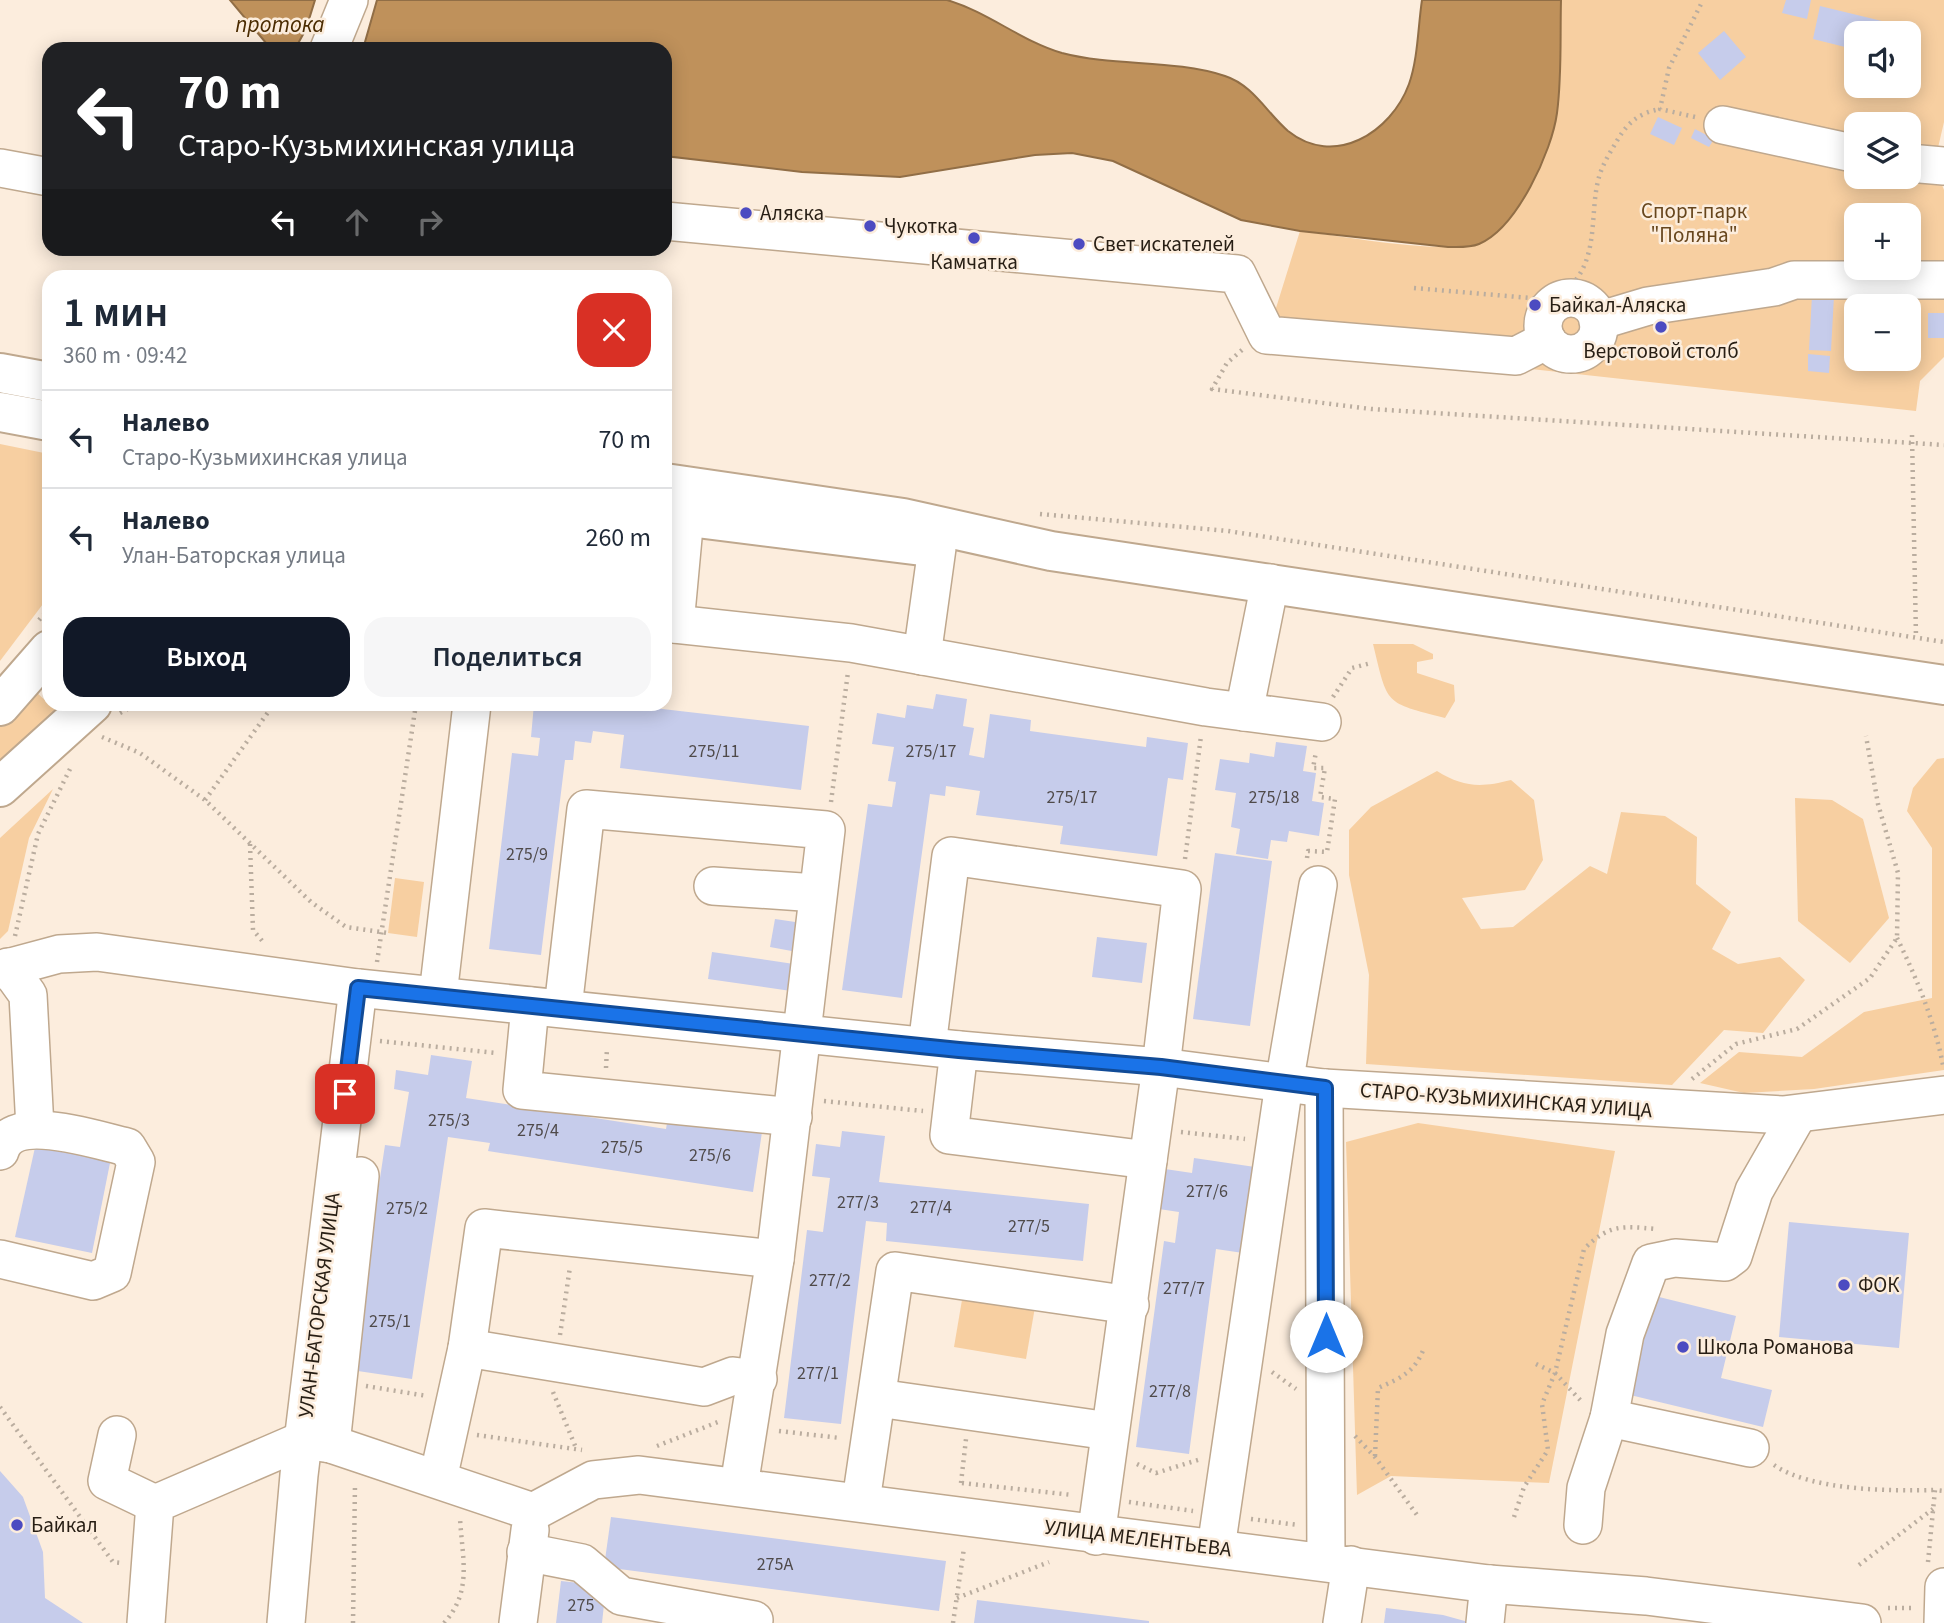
<!DOCTYPE html>
<html lang="ru">
<head>
<meta charset="utf-8">
<style>
  body { margin:0; font-family:"Source Sans 3",sans-serif; background:#f6f6f7; color:#1f2937; height:100vh; display:flex; flex-direction:column; font-size:26px; white-space:nowrap }
  * { box-sizing:border-box; margin:0 }
  p { font-size:23px; color:#747a83 }
  .icon { flex:none; width:38px; height:38px; fill:none; stroke:currentColor; stroke-width:2; stroke-linecap:round; stroke-linejoin:round }
  .map { position:relative; flex:1; overflow:hidden }
  .panel { position:absolute; left:42px; top:270px; width:630px; height:441px; display:flex; flex-direction:column; background:#fff; border-radius:21px; box-shadow:0 4px 18px #0003 }
  .panel>* { flex:none }
  .banner { position:absolute; left:42px; top:42px; width:630px; height:214px; border-radius:21px; box-shadow:0 4px 18px #0003; background:#202124; color:#fff; overflow:hidden }
  .tools { position:absolute; left:1844px; top:21px; display:grid; gap:14px }
  .tools a { display:grid; place-items:center; width:77px; height:77px; border-radius:14px; background:#fff; box-shadow:0 4px 18px #0003; font-size:35px }
  .pin { position:absolute; display:grid; place-items:center; width:60px; height:60px; color:#fff; margin:-30px; border-radius:14px; box-shadow:0 4px 10px #0006 }
  .me { position:absolute; width:77px; margin:-38px; rotate:0deg; stroke-linejoin:round; filter:drop-shadow(0 0 5px #0008) }
  .turn { display:flex; align-items:center; gap:24px; height:147px; padding:0 21px; font-size:32px }
  .turn .icon { width:91px; height:91px; stroke-width:2.5 }
  .turn b { display:block; font-size:49px; line-height:60px }
  .lanes { display:flex; align-items:center; height:66px; padding:0 21px; background:#0003; justify-content:center; gap:35px; direction:ltr }
  .lanes .off { opacity:.35 }
  .round { display:grid; place-items:center; flex:none; width:74px; height:74px; border-radius:21px; background:#f6f6f7 }
  .head { display:flex; align-items:center; justify-content:space-between; height:119px; padding:0 21px }
  h1 { font-size:42px; font-weight:600; line-height:52px }
  .primary-button { display:flex; gap:14px; margin-top:auto; padding:14px 21px }
  .primary-button a { flex:1; height:80px; border-radius:21px; background:#111827; color:#fff; font-size:28px; font-weight:600; line-height:80px; text-align:center }
  .primary-button a+a { background:#f6f6f7; color:#1f2937 }
  ul { padding:0; list-style:none }
  li { display:flex; align-items:center; gap:21px; height:98px; padding:0 21px; border-top:2px solid #e0e1e3 }
  li div { flex:1 }
  li b { display:block; font-size:26px }
  li em { font-style:normal }
  .map>svg:first-child { display:block }
  .green { fill:#f7cfa1; fill-rule:evenodd }
  .water { fill:#bf915b; stroke:#916e46; stroke-width:2 }
  .building { fill:#c6cceb }
  .lines { fill:none; stroke-linecap:round; stroke-linejoin:round }
  .minor-casing { stroke:#bfa88e; stroke-width:40 }
  .major-casing { stroke:#bfa88e; stroke-width:42 }
  .path { stroke:#baad9f; stroke-width:4.5; stroke-dasharray:2 5; stroke-linecap:butt }
  .minor { stroke:#fff; stroke-width:37 }
  .major { stroke:#fff; stroke-width:38 }
  .route-casing { stroke:#114b97; stroke-width:18 }
  .route { stroke:#1a73e8; stroke-width:12 }
  .poi-dot { fill:#4c4bc1; stroke:#fceddd; stroke-width:2.5 }
  .labels { text-anchor:middle; stroke-width:5; stroke-linejoin:round; paint-order:stroke }
  .number-label { font-size:18px; fill:#4f4a4a }
  .park-label { font-size:21px; fill:#67461d; stroke:#fceddd }
  .poi-label { font-size:21px; fill:#271e14; stroke:#fceddd; text-anchor:start }
  .street-label { font-size:21px; fill:#271e14; stroke:#fceddd }
  .water-label { font-size:23px; font-style:italic; fill:#4a2b00; stroke:#fceddd }
</style>
</head>
<body>
<div class="map">
<svg width="1944" height="1623" viewBox="0 0 1944 1623">
  <rect width="100%" height="100%" fill="#fceddd"/>
  <g class="green">
    <path d="M1561 0H1944V122L1934 165 1944 190V357L1920 381 1916 411 1266 340 1300 231C1344 236 1441 255 1481 243 1512 233 1552 143 1557 112 1563 76 1560 36 1561 0ZM1857 33H1909V86H1857ZM1857 124H1909V177H1857ZM1857 215H1909V268H1857ZM1857 306H1909V359H1857Z"/>
    <polygon points="0,444 49,454 49,596 0,661"/>
    <path d="M1373 644H1413L1433 654V659L1417 662V673L1454 685 1455 701 1445 718C1384 702 1388 706 1373 644Z"/>
    <polygon points="35,691 61,715 0,771 0,725"/>
    <polygon points="1944,758 1944,1070 1814,1089 1744,1093 1700,1083 1739,1052 1802,1057 1864,1012 1932,998 1932,848 1907,811 1913,788 1937,759"/>
    <path d="M1437 771C1463 787 1480 788 1511 780L1534 800 1543 860 1525 890 1462 898 1481 929 1513 927 1590 866 1607 874 1621 812 1665 816 1697 837 1696 884 1731 912 1712 949 1738 964 1780 957 1805 980 1763 1033 1724 1030 1672 1085 1366 1064 1369 975 1349 875V830L1371 807Z"/>
    <polygon points="53,789 29,838 8,931 0,939 0,838"/>
    <polygon points="1795,798 1832,800 1863,819 1889,918 1850,963 1798,921"/>
    <polygon points="395,878 424,882 417,937 388,933"/>
    <polygon points="1418,1123 1615,1151 1549,1483 1391,1476 1357,1495 1346,1142"/>
    <polygon points="963,1294 1035,1307 1026,1359 954,1347"/>
  </g>
  <g class="water">
    <polygon points="230,0 315,0 306,29 295,49 271,49"/>
    <path d="M377 0H947C988 12 1021 41 1062 53 1115 67 1173 59 1225 76 1253 85 1267 113 1288 131 1334 168 1391 133 1409 84 1418 59 1418 26 1422 0H1561C1560 37 1562 76 1557 113 1552 151 1517 228 1479 244 1469 248 1458 247 1448 247L1300 231 1241 220 1113 161 1072 153 1035 155 900 177 802 172 665 156V49H363Z"/>
  </g>
  <g class="building">
    <polygon points="1786,0 1811,0 1807,19 1782,13"/>
    <polygon points="1820,6 1886,22 1883,33 1857,33 1857,50 1813,39"/>
    <polygon points="1724,31 1746,57 1720,80 1698,53"/>
    <polygon points="1658,117 1682,128 1674,145 1650,134"/>
    <polygon points="1695,129 1714,139 1709,147 1691,138"/>
    <polygon points="1812,295 1834,296 1831,351 1809,350"/>
    <rect x="1928" y="313" width="16" height="25"/>
    <polygon points="1808,354 1830,356 1829,373 1808,371"/>
    <polygon points="936,694 967,699 963,726 974,728 969,755 984,758 990,714 1031,720 1030,731 1146,747 1147,737 1188,743 1183,780 1168,778 1157,856 1060,844 1063,826 976,815 980,791 946,786 945,796 930,794 902,998 842,990 868,804 892,807 896,782 888,781 894,747 872,744 877,713 905,718 907,705 933,709"/>
    <polygon points="534,704 628,705 809,726 801,790 620,768 624,735 593,731 591,743 575,741 573,760 565,760 541,955 489,949 512,753 538,756 540,738 531,737"/>
    <polygon points="1276,742 1307,746 1303,771 1316,773 1312,801 1324,803 1319,836 1289,831 1287,842 1271,840 1268,859 1236,854 1240,829 1231,827 1236,793 1215,790 1220,759 1249,763 1250,753 1274,757"/>
    <polygon points="1215,853 1272,861 1250,1026 1193,1019"/>
    <polygon points="775,919 802,923 797,952 770,947"/>
    <polygon points="1097,937 1147,943 1142,983 1092,977"/>
    <polygon points="712,952 794,964 791,991 708,979"/>
    <polygon points="431,1055 472,1061 466,1098 666,1129 668,1117 762,1132 753,1192 488,1151 490,1143 448,1137 412,1379 351,1370 385,1145 400,1147 409,1092 394,1089 396,1070 428,1075"/>
    <polygon points="842,1131 885,1136 879,1182 1089,1204 1083,1261 886,1241 887,1223 866,1221 841,1424 784,1418 807,1230 823,1232 830,1178 812,1176 816,1144 840,1147"/>
    <polygon points="36,1143 111,1158 92,1253 15,1237"/>
    <polygon points="1194,1158 1255,1167 1243,1253 1216,1249 1189,1454 1136,1447 1164,1241 1175,1243 1179,1212 1159,1209 1165,1169 1192,1173"/>
    <polygon points="1789,1222 1909,1233 1899,1348 1779,1337"/>
    <polygon points="1651,1295 1736,1316 1721,1378 1772,1390 1763,1427 1626,1394"/>
    <polygon points="0,1471 23,1497 43,1552 45,1598 83,1623 0,1623"/>
    <polygon points="611,1517 946,1561 939,1611 604,1567"/>
    <polygon points="561,1581 606,1586 602,1623 556,1623"/>
    <polygon points="977,1600 1149,1621 1149,1623 974,1623"/>
    <polygon points="1386,1608 1443,1615 1472,1623 1384,1623"/>
  </g>
  <g class="lines">
    <defs>
      <g id="minor">
        <polyline points="329,49 349,0"/>
        <polyline points="1723,125 1857,154"/>
        <polyline points="1909,163 1944,166"/>
        <polyline points="0,168 49,177"/>
        <polyline points="665,221 1237,274 1267,335 1516,356 1547,340"/>
        <circle cx="1571" cy="326" r="28"/>
        <polyline points="1598,321 1648,306 1774,287 1794,280 1944,280"/>
        <polyline points="665,623 851,643 1206,707 1322,722"/>
        <polyline points="675,624 685,516"/>
        <polyline points="922,656 937,548"/>
        <polyline points="1244,712 1270,583"/>
        <polyline points="713,886 817,893"/>
        <polyline points="8,967 28,995 35,1128"/>
        <polyline points="0,970 59,954 97,952 358,988 959,1050 1161,1067 1324,1088 1783,1115 1944,1095"/>
        <polyline points="438,995 472,704"/>
        <polyline points="530,1006 522,1090 793,1117"/>
        <polyline points="563,1008 586,809 826,830 775,1259 739,1486"/>
        <polyline points="927,1046 951,856 1182,889 1161,1067 1096,1536"/>
        <polyline points="959,1050 949,1135 1148,1160"/>
        <polyline points="1324,1088 1326,1562"/>
        <path d="M0 1151C11 1110 98 1141 127 1147L136 1162 112 1273 93 1281 0 1259"/>
        <polyline points="467,1348 704,1387 733,1376 758,1379"/>
        <polyline points="878,1398 1109,1431"/>
        <polyline points="1609,1418 1750,1448"/>
        <polyline points="117,1435 107,1481 155,1504"/>
        <polyline points="331,1444 360,1176"/>
        <polyline points="438,1479 467,1348 484,1228 775,1259"/>
        <polyline points="861,1501 895,1271 1130,1305"/>
        <polyline points="533,1512 593,1480 639,1475 1489,1584 1646,1596 1862,1623"/>
        <polyline points="1583,1525 1586,1488 1609,1418 1625,1334 1651,1263 1675,1258 1725,1262 1733,1256 1754,1191 1798,1114"/>
        <polyline points="1216,1548 1284,1084 1318,885"/>
        <polyline points="526,1552 582,1563 621,1596 754,1620"/>
        <polyline points="146,1623 155,1504 303,1440 331,1444 533,1512"/>
        <polyline points="286,1623 299,1475 358,988"/>
        <polyline points="518,1623 530,1530"/>
        <polyline points="1342,1623 1351,1565"/>
        <polyline points="1485,1623 1489,1584"/>
        <polyline points="1943,1623 1944,1587"/>
      </g>
      <g id="major">
        <polyline points="0,373 49,382"/>
        <polyline points="0,412 49,421"/>
        <polyline points="665,483 903,518 1051,551 1944,685"/>
        <polyline points="665,514 930,547"/>
        <polyline points="0,706 49,650"/>
        <polyline points="0,787 92,704"/>
      </g>
    </defs>
    <use href="#minor" class="minor-casing"/>
    <use href="#major" class="major-casing"/>
    <g class="path">
      <polyline points="1695,117 1660,109 1669,68 1703,0"/>
      <polyline points="1572,283 1590,291"/>
      <path d="M1414 288 1542 299C1556 294 1570 289 1578 277 1598 247 1590 209 1599 177 1603 163 1611 151 1618 139 1629 121 1640 113 1660 109"/>
      <polyline points="1242,350 1227,363 1212,389 1371,409 1944,445"/>
      <polyline points="1912,435 1916,637"/>
      <polyline points="1040,514 1228,531 1944,642"/>
      <polyline points="39,620 49,608"/>
      <polyline points="1333,697 1352,668 1371,663"/>
      <polyline points="120,713 137,704"/>
      <polyline points="102,737 140,753 205,800 311,902 346,927 388,933"/>
      <polyline points="205,800 274,704"/>
      <polyline points="831,802 848,672"/>
      <polyline points="250,844 253,930 264,943"/>
      <polyline points="1307,858 1308,851 1327,852 1335,799 1320,797 1325,768 1313,768 1316,752"/>
      <polyline points="1185,859 1201,736"/>
      <polyline points="15,936 38,834 70,769"/>
      <path d="M1897 938C1917 979 1934 1020 1943 1065"/>
      <polyline points="377,962 416,704"/>
      <polyline points="380,1041 496,1053"/>
      <polyline points="606,1068 607,1048"/>
      <polyline points="1692,1079 1736,1044 1797,1029 1870,978 1897,938 1898,873 1878,804 1866,736"/>
      <polyline points="824,1101 923,1111"/>
      <polyline points="1181,1132 1245,1139"/>
      <polyline points="560,1335 570,1267"/>
      <polyline points="1536,1364 1555,1373 1582,1402"/>
      <polyline points="1272,1372 1296,1389"/>
      <polyline points="366,1386 427,1396"/>
      <polyline points="553,1392 576,1448"/>
      <polyline points="0,1407 113,1562 122,1563"/>
      <polyline points="779,1431 840,1438"/>
      <polyline points="477,1435 582,1450"/>
      <polyline points="1355,1436 1375,1457 1417,1515"/>
      <polyline points="657,1446 718,1422"/>
      <path d="M1375 1456 1378 1388C1401 1378 1415 1372 1424 1348"/>
      <polyline points="1137,1464 1156,1473 1201,1459"/>
      <path d="M1774 1465C1812 1491 1890 1491 1935 1490"/>
      <polyline points="961,1483 966,1439"/>
      <polyline points="962,1483 1072,1495"/>
      <polyline points="1129,1502 1193,1511"/>
      <path d="M1514 1517 1524 1487 1548 1450 1542 1404 1555 1373 1584 1249C1609 1224 1622 1226 1656 1229"/>
      <polyline points="1251,1519 1298,1525"/>
      <polyline points="1928,1562 1935,1490 1944,1491"/>
      <polyline points="1859,1565 1933,1509"/>
      <polyline points="957,1598 1049,1562"/>
      <polyline points="1888,1608 1914,1608"/>
      <polyline points="353,1623 355,1484"/>
      <path d="M444 1623C473 1591 462 1558 460 1518"/>
      <polyline points="953,1623 964,1548"/>
    </g>
    <use href="#minor" class="minor"/>
    <use href="#major" class="major"/>
  </g>
  <g class="lines">
    <defs>
      <polyline id="route" points="345,1094 358,988 959,1050 1161,1067 1325,1088 1326,1336"/>
    </defs>
    <use href="#route" class="route-casing"/>
    <use href="#route" class="route"/>
  </g>
  <g class="poi-dot">
    <circle cx="746" cy="213" r="7"/>
    <circle cx="870" cy="226" r="7"/>
    <circle cx="974" cy="238" r="7"/>
    <circle cx="1079" cy="244" r="7"/>
    <circle cx="1535" cy="305" r="7"/>
    <circle cx="1661" cy="327" r="7"/>
    <circle cx="1844" cy="1285" r="7"/>
    <circle cx="1683" cy="1347" r="7"/>
    <circle cx="17" cy="1525" r="7"/>
  </g>
  <g class="labels">
    <g class="number-label">
      <text x="714" y="757">275/11</text>
      <text x="931" y="757">275/17</text>
      <text x="1072" y="803">275/17</text>
      <text x="1274" y="803">275/18</text>
      <text x="527" y="860">275/9</text>
      <text x="449" y="1126">275/3</text>
      <text x="538" y="1136">275/4</text>
      <text x="622" y="1153">275/5</text>
      <text x="710" y="1161">275/6</text>
      <text x="1207" y="1197">277/6</text>
      <text x="858" y="1208">277/3</text>
      <text x="931" y="1213">277/4</text>
      <text x="407" y="1214">275/2</text>
      <text x="1029" y="1232">277/5</text>
      <text x="830" y="1286">277/2</text>
      <text x="1184" y="1294">277/7</text>
      <text x="390" y="1327">275/1</text>
      <text x="818" y="1379">277/1</text>
      <text x="1170" y="1397">277/8</text>
      <text x="775" y="1570">275А</text>
      <text x="581" y="1611">275</text>
    </g>
    <g class="park-label">
      <text x="1694" y="218">Спорт-парк<tspan x="1694" dy="24">"Поляна"</tspan></text>
    </g>
    <g class="poi-label">
      <text x="760" y="220">Аляска</text>
      <text x="884" y="233">Чукотка</text>
      <text x="1093" y="251">Свет искателей</text>
      <text x="974" y="269" text-anchor="middle">Камчатка</text>
      <text x="1549" y="312">Байкал-Аляска</text>
      <text x="1661" y="358" text-anchor="middle">Верстовой столб</text>
      <text x="1858" y="1292">ФОК</text>
      <text x="1697" y="1354">Школа Романова</text>
      <text x="31" y="1532">Байкал</text>
    </g>
    <g class="street-label">
      <text transform="translate(1506 1100) rotate(4)" y="7">СТАРО-КУЗЬМИХИНСКАЯ УЛИЦА</text>
      <text transform="translate(319 1305) rotate(-83)" y="7">УЛАН-БАТОРСКАЯ УЛИЦА</text>
      <text transform="translate(1138 1538) rotate(7)" y="7">УЛИЦА МЕЛЕНТЬЕВА</text>
    </g>
    <g class="water-label">
      <text x="280" y="32">протока</text>
    </g>
  </g>
</svg>
<div class="tools">
<a><svg class="icon" aria-label="sound" viewBox="0 0 24 24"><path d="M4 9h4l5-4v14l-5-4H4zM17 9q2 3 0 6"/></svg></a>
<a><svg class="icon" aria-label="layers" viewBox="0 0 24 24"><path d="M12 4l9 5-9 5-9-5zM3 14l9 5 9-5"/></svg></a>
<a>+</a>
<a>−</a>
</div>
<div class="pin" style="left:345px;top:1094px;background:#d93025"><svg class="icon" aria-label="arrive" viewBox="0 0 24 24"><path d="M6 21V4h12l-3 4 3 4H6"/></svg></div>
<svg class="me" style="left:1326px;top:1336px" viewBox="-20 -20 40 40"><circle r="19" fill="#fff"/><path d="M0-13L10 11 0 6-10 11z" fill="#1a73e8"/></svg>
<div class="banner">
<div class="turn"><svg class="icon" aria-label="left" viewBox="0 0 24 24"><path d="M17 20v-9H6M10 6l-5 5 5 5"/></svg><div><b>70 m</b>Старо-Кузьмихинская улица</div></div>
<div class="lanes"><svg class="icon" aria-label="left" viewBox="0 0 24 24"><path d="M17 20v-9H6M10 6l-5 5 5 5"/></svg><svg class="icon off" aria-label="ahead" viewBox="0 0 24 24"><path d="M12 20V5M6 11l6-6 6 6"/></svg><svg class="icon off" aria-label="right" viewBox="0 0 24 24"><path d="M7 20v-9h11M14 6l5 5-5 5"/></svg></div>
</div>
<section class="panel">
<div class="head"><div><h1>1 мин</h1><p>360 m · 09:42</p></div><a class="round" style="background:#d93025;color:#fff"><svg class="icon" aria-label="close" viewBox="0 0 24 24"><path d="M6 6l12 12M18 6L6 18"/></svg></a></div>
<ul>
<li><svg class="icon" aria-label="left" viewBox="0 0 24 24"><path d="M17 20v-9H6M10 6l-5 5 5 5"/></svg><div><b>Налево</b><p>Старо-Кузьмихинская улица</p></div><em>70 m</em></li>
<li><svg class="icon" aria-label="left" viewBox="0 0 24 24"><path d="M17 20v-9H6M10 6l-5 5 5 5"/></svg><div><b>Налево</b><p>Улан-Баторская улица</p></div><em>260 m</em></li>
</ul>
<div class="primary-button"><a>Выход</a><a>Поделиться</a></div>
</section>
</div>
</body>
</html>
